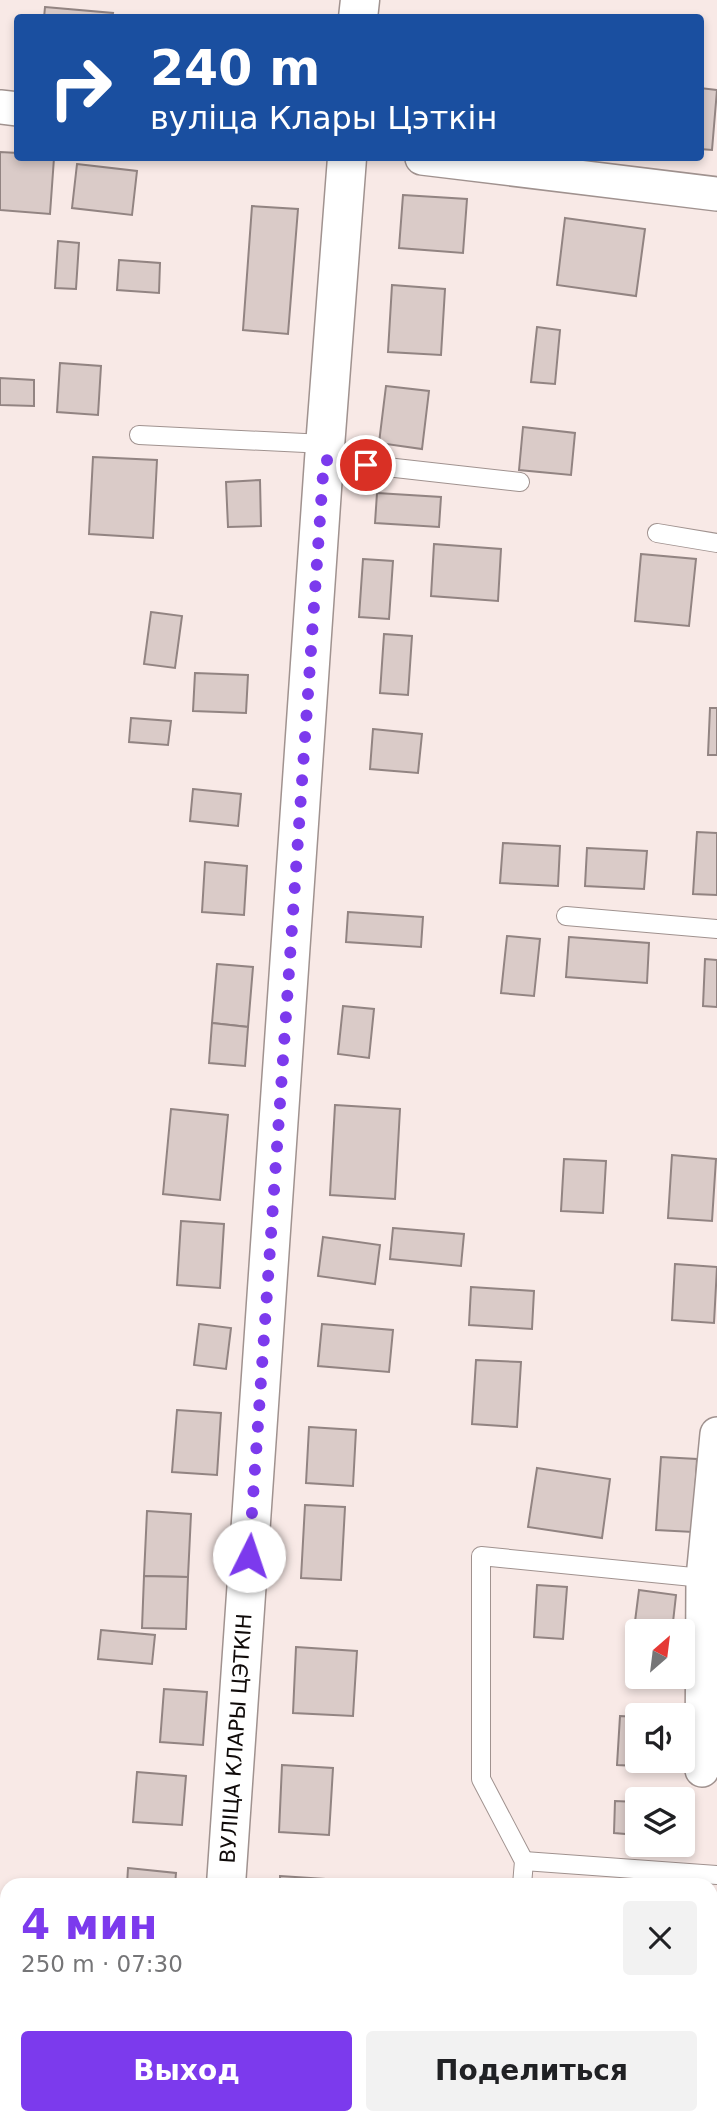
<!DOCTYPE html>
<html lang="ru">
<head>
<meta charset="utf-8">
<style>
  body { margin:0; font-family:"DejaVu Sans",sans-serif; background:#f2f2f2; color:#202124; height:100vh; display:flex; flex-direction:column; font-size:26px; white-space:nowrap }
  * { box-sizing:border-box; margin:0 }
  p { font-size:23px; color:#757577 }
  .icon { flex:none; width:38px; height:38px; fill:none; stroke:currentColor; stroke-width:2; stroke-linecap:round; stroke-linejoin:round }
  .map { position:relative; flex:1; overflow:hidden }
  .sheet { position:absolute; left:0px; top:1878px; width:718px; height:247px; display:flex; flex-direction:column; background:#fff; border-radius:21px 21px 0 0; box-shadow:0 4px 10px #0003 }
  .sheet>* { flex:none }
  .banner { position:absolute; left:14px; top:14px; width:690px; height:147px; border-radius:7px; box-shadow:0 4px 10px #0003; background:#1a4fa0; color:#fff; overflow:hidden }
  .needle { width:46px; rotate:28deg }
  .controls { position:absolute; left:625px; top:1619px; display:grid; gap:14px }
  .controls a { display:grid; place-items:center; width:70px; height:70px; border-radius:7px; background:#fff; box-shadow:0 4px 10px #0003; font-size:35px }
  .pin { position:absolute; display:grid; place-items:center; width:60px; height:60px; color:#fff; margin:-30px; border:4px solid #fff; border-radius:50%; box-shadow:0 2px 7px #0007 }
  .me { position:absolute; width:77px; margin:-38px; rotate:4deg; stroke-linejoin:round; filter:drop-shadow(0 0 5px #0008) }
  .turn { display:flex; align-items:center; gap:24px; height:147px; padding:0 21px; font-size:32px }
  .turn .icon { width:91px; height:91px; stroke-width:2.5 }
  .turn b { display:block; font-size:49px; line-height:60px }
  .round { display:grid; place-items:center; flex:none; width:74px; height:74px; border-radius:7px; background:#f2f2f2 }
  .summary { display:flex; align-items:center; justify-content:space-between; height:119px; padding:0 21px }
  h1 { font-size:42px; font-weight:700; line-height:52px; color:#7c3aed }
  .primary-button { display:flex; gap:14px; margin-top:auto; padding:14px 21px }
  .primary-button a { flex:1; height:80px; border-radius:7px; background:#7c3aed; color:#fff; font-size:28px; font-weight:700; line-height:80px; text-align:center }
  .primary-button a+a { background:#f2f2f2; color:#202124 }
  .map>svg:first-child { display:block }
  .building { fill:#dacbc8; stroke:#928482; stroke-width:2 }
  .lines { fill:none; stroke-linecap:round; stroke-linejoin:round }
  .lane-casing { stroke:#a0928f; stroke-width:20 }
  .street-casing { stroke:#a0928f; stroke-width:36 }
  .secondary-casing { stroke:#a0928f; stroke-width:41 }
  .lane { stroke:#fff; stroke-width:18 }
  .street { stroke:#fff; stroke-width:33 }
  .secondary { stroke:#fff; stroke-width:38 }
  .route { stroke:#7c3aed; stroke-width:12; stroke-dasharray:0 21.6 }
  .labels { text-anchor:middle; stroke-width:7; stroke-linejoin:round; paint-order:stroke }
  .street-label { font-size:21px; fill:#100b0a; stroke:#fff }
</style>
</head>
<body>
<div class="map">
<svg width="717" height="2123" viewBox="0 0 717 2123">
  <rect width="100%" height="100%" fill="#f8e9e6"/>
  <g class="building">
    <polygon points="45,7 113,13 112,18 44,18"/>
    <polygon points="700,88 717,90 712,150 700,149"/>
    <polygon points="0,152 18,153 18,158 54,158 50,214 0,210"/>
    <polygon points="77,164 137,171 132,215 72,208"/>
    <polygon points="403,195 467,199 463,253 399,248"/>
    <polygon points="252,206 298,209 288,334 243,330"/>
    <polygon points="565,218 645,229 636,296 557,285"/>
    <polygon points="58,241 79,243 76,289 55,288"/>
    <polygon points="119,260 160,263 159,293 117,290"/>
    <polygon points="392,285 445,289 441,355 388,352"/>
    <polygon points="537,327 560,330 555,384 531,382"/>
    <polygon points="60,363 101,366 98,415 57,412"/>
    <polygon points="0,378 34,380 34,406 0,405"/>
    <polygon points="386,386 429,391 422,449 379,443"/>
    <polygon points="523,427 575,433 571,475 519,470"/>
    <polygon points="93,457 157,460 153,538 89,534"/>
    <polygon points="260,480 261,526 228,527 226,482"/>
    <polygon points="377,493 441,497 439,527 375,523"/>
    <polygon points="434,544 501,549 498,601 431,596"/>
    <polygon points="641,554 696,559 689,626 635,621"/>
    <polygon points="363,559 393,561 389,619 359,617"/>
    <polygon points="151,612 182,616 175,668 144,664"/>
    <polygon points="384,634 412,636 408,695 380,693"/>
    <polygon points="195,673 248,675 246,713 193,711"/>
    <polygon points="710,708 717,708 717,755 708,755"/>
    <polygon points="131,718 171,721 168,745 129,742"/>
    <polygon points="373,729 422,734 418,773 370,769"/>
    <polygon points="193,789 241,794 238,826 190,821"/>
    <polygon points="697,832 717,833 717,895 693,894"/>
    <polygon points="503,843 560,846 558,886 500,883"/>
    <polygon points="587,848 647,851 644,889 585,886"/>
    <polygon points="205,862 247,866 244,915 202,912"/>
    <polygon points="348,912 423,917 421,947 346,942"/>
    <polygon points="507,936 540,939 534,996 501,993"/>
    <polygon points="569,937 649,943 647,983 566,977"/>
    <polygon points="705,959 717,960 717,1007 703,1006"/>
    <polygon points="217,964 253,967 248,1027 212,1023"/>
    <polygon points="343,1006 374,1009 369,1058 338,1054"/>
    <polygon points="212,1023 248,1027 245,1066 209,1063"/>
    <polygon points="335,1105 400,1109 395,1199 330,1195"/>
    <polygon points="171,1109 228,1115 220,1200 163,1194"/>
    <polygon points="672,1155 716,1159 712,1221 668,1218"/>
    <polygon points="564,1159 606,1161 603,1213 561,1211"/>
    <polygon points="181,1221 224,1224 220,1288 177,1285"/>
    <polygon points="393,1228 464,1234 461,1266 390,1259"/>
    <polygon points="323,1237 380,1245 375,1284 318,1276"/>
    <polygon points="675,1264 717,1267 714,1323 672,1320"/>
    <polygon points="471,1287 534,1291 532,1329 469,1325"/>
    <polygon points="199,1324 231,1328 226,1369 194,1365"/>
    <polygon points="322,1324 393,1330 389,1372 318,1366"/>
    <polygon points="476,1360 521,1362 517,1427 472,1424"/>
    <polygon points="177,1410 221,1413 217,1475 172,1472"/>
    <polygon points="309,1427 356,1430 353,1486 306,1483"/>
    <polygon points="661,1457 697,1459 693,1532 656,1530"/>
    <polygon points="537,1468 610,1479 602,1538 528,1527"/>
    <polygon points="305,1505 345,1507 341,1580 301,1578"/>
    <polygon points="147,1511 191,1514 188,1577 144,1576"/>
    <polygon points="144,1576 188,1577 186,1629 142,1628"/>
    <polygon points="537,1585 567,1587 563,1639 534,1637"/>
    <polygon points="639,1590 676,1595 672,1631 637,1631 637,1645 632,1645"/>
    <polygon points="101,1630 155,1635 152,1664 98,1659"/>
    <polygon points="296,1647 357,1651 353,1716 293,1713"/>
    <polygon points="164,1689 207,1692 203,1745 160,1742"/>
    <polygon points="620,1716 637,1717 637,1760 658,1760 657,1767 617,1765"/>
    <polygon points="282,1765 333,1768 329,1835 279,1832"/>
    <polygon points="137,1772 186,1776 182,1825 133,1822"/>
    <polygon points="615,1801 637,1802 637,1835 614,1833"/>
    <polygon points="128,1868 176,1873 175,1885 127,1885"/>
    <polygon points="280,1876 325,1879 325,1885 280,1885"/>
    <polygon points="635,1879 691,1883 691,1885 635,1885"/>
    <polygon points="710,1942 717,1943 717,2028 710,2028"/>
    <polygon points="409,2118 447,2118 446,2123 408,2123"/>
  </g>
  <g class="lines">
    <defs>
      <g id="lane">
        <polyline points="139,435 325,444"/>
        <polyline points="324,460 520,482"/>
        <polyline points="657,533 717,543"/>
        <polyline points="566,916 717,929"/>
        <polyline points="524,1861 717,1875"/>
        <polyline points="522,1885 524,1861 481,1779 481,1556 703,1578"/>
        <polyline points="63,2123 64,2118"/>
        <polyline points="498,2123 499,2118"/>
      </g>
      <g id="street">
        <polyline points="0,107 18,109"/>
        <polyline points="422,158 717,194"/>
        <polyline points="702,1770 703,1578 717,1434"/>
      </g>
      <g id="secondary">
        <polyline points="358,18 360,0"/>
        <path id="s1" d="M226 1885 324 460 347 158"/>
        <polyline points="0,2078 7,2080"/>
        <polyline points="111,2118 124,2123"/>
        <polyline points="208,2123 209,2118"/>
      </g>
    </defs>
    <use href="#lane" class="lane-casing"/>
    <use href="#street" class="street-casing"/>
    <use href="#secondary" class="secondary-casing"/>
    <use href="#lane" class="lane"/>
    <use href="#street" class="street"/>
    <use href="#secondary" class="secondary"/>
  </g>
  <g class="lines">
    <polyline class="route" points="249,1556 324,460 366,465"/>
  </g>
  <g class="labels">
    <g class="street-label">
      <text dy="7" stroke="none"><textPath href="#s1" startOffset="147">ВУЛІЦА КЛАРЫ ЦЭТКІН</textPath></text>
    </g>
  </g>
</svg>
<div class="controls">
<a><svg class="needle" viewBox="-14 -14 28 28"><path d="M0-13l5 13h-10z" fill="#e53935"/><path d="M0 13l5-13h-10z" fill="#757577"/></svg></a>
<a><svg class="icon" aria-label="sound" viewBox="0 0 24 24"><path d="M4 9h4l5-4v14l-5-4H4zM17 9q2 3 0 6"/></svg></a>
<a><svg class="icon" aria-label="layers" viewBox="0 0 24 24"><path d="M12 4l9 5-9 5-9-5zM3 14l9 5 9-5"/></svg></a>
</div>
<div class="pin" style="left:366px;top:465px;background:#d93025"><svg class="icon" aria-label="arrive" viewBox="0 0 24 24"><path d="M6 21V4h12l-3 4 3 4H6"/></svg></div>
<svg class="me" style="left:249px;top:1556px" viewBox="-20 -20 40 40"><circle r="19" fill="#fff"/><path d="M0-13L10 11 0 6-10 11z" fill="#7c3aed"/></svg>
<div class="banner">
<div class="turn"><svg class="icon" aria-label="right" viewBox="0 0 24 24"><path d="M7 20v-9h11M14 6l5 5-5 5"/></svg><div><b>240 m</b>вуліца Клары Цэткін</div></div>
</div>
<section class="sheet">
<div class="summary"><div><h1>4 мин</h1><p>250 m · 07:30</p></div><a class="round"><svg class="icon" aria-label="close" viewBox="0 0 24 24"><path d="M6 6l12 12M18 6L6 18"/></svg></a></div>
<div class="primary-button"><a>Выход</a><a>Поделиться</a></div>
</section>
</div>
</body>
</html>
